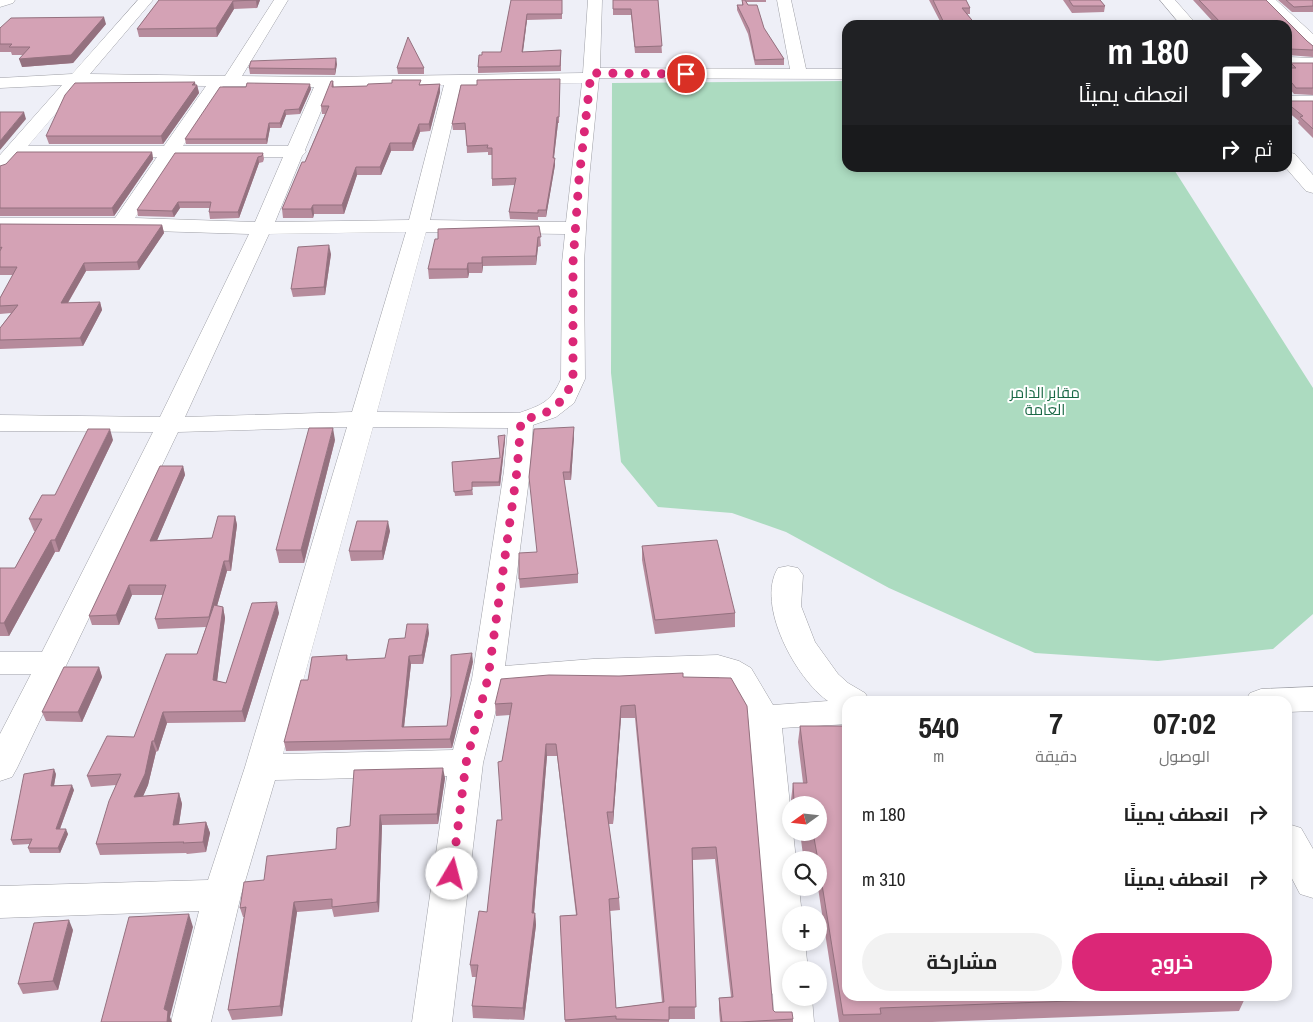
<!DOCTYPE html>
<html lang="ar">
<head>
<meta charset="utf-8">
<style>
  body { margin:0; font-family:"Archivo Narrow",Cairo,sans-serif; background:#f2f2f2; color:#222; direction:rtl; height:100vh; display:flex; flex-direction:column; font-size:19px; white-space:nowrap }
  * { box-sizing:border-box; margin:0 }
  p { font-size:16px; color:#767676 }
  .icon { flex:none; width:28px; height:28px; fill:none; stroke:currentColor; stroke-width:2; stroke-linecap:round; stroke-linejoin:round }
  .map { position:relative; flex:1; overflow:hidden; direction:ltr }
  .sheet { position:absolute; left:842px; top:696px; width:450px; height:305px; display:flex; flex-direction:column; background:#fff; border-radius:15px; box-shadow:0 2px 8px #0003; direction:rtl }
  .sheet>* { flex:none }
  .top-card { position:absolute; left:842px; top:20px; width:450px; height:152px; border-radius:15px; box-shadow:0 2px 8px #0003; direction:rtl; background:#202124; color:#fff; overflow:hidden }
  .needle { width:32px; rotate:255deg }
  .buttons { position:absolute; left:782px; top:796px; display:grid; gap:10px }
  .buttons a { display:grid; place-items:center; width:45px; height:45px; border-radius:50%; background:#fff; box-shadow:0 2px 8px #0003; font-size:25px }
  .pin { position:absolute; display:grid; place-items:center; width:42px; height:42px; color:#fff; margin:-21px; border:2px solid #fff; border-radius:50%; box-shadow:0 1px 5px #0007 }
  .me { position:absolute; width:55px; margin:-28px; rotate:8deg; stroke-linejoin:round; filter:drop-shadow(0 0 4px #0008) }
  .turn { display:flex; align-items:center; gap:18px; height:105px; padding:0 20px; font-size:22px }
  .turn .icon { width:65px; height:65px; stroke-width:2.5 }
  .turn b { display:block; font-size:35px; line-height:42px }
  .then { display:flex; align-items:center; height:48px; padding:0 20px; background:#0003; gap:10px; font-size:19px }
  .eta { display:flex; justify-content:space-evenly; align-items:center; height:85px; text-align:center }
  .eta b { font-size:30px; font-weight:700; line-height:35px }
  .cta { display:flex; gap:10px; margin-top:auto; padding:10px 20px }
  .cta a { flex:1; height:58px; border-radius:30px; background:#db2777; color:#fff; font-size:20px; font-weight:700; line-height:58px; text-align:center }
  .cta a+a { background:#f2f2f2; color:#222 }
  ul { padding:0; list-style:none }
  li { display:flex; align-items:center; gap:15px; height:65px; padding:0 20px }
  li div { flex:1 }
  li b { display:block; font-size:19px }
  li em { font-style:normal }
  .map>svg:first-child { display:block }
  .green { fill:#acdbc0 }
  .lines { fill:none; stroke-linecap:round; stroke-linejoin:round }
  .minor-casing { stroke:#9e9fa6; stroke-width:1 }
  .major-casing { stroke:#9e9fa6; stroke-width:1 }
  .minor { fill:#fff; fill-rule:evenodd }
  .major { fill:#fff; fill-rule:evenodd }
  .wall { fill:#b68b9c; fill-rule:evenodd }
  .shaded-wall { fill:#94717f }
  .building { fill:#d4a2b5; stroke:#94717f; fill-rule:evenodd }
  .route { stroke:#db2777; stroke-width:9; stroke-dasharray:0 16.2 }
  .labels { text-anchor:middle; stroke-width:4; stroke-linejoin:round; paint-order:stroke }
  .park-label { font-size:15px; fill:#196845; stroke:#fff }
</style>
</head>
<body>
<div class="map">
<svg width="1313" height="1022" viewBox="0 0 1313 1022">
  <rect width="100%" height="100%" fill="#eeeff7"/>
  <polygon class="green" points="847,81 848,168 1173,168 1313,388 1313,614 1273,649 1158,661 1035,653 889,588 786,532 732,513 658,507 621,462 611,373 612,83"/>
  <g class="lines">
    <defs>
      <g id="minor">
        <polygon points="0,0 15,0 13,3 0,7"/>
        <path d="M138 0H153L90 74 225 76 274 0H288L242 76 325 77 583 73 588 0H602L600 68 790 69 777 0H791L806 69H848V79L599 78 589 179 584 263 585 379 574 403 556 417 533 425 530 471 505 666 593 659 718 655 739 661 751 668 773 705 828 701C797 680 755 605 778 568L788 566 798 568 803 575 801 606 815 642 838 674 848 683 865 693 870 701H848V724L782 728 791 815V832H793L796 860H791V888H799L802 915H791V942H805L808 970H791V998H812L814 1022H774L773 995 771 991 748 717 729 684 718 677 593 681 501 689 483 763 452 1022H412L447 776 275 780 241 895 211 1022H171L199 911 0 918V886L208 880 245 767 347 427 178 432 17 768 12 777 0 781V734L31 674H0V652H42L153 432 0 431V415L160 417 249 234 121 230H0V218H115L157 157H18L7 170 0 172V155L62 85 0 88V78L72 74ZM582 83 566 222 430 220 461 85ZM81 84 206 86 164 146H28ZM444 85 409 220 275 222 302 156 306 152 305 150 331 87ZM223 86 314 87 288 146H183ZM175 157H283L255 222 135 218ZM406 232 352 412 185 417 269 234ZM426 232 565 234 562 263 561 379C551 402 542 405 519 413L377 412ZM373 427 508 428 504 471 472 679 453 750 283 754Z"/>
        <polygon points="1261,0 1276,0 1313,34 1313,48 1307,46"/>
        <polygon points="1288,57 1313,58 1313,68 1288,67"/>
        <rect x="1288" y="96" width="25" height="10"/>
        <polygon points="1313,687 1313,711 1288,712 1288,701 1245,701 1250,693 1261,689"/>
        <polygon points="1288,824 1301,828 1313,849 1313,898 1300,894 1288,871"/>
      </g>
      <g id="major">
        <polygon points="1160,0 1175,0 1197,25 1181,25"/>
        <polygon points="1288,152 1295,154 1313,175 1313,193 1306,191 1286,168"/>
      </g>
    </defs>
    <use href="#minor" class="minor-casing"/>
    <use href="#major" class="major-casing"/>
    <use href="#minor" class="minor"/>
    <use href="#major" class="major"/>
  </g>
  <g class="wall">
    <polygon points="159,0 260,0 257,8 234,9 217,37 139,37 137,29"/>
    <polygon points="562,0 562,19 527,20 523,52 561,50 561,71 478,73 478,67 482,55 501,52 509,11"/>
    <polygon points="613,0 658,0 662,53 635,53 631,15 613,15"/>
    <polygon points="742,0 745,0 784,59 784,65 755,65 748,34 737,10 737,5 742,5"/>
    <rect x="746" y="0" width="20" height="2"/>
    <polygon points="929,0 966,0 970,8 970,14 967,14 976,25 942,25"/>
    <polygon points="1063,0 1100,0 1105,6 1104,12 1072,13"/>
    <polygon points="1193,0 1266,0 1307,41 1313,46 1313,57 1288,55 1288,61 1288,25 1216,25"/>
    <polygon points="1278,0 1313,0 1313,12 1292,12"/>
    <polygon points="106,24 73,63 22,67 23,55 12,55 11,52 0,52 0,28"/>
    <polygon points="1291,63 1313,63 1313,95 1294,94 1288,87 1288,68 1289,68"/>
    <polygon points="337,64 335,75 250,74 249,68"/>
    <polygon points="397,68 424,68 424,74 398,74"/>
    <polygon points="560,79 559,123 558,123 554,158 555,165 546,217 538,217 538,220 510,219 509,212 515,185 492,186 492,155 488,155 488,152 467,153 466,130 453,130 452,124 477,85"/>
    <polygon points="333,81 334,87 440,84 440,92 430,131 420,132 413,151 391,151 381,175 357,175 344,214 314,214 313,218 283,218 282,209 305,162 325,114 322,114 321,106"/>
    <polygon points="195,82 195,85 197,85 199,93 163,144 49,144 46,136"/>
    <polygon points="311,89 300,114 286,115 281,128 270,128 267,144 186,144 185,139"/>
    <polygon points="1288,101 1313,101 1313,138 1298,123 1299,121 1288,112"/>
    <polygon points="152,152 153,159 114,216 0,216 0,166"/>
    <polygon points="263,153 264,159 263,162 259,163 239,218 210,219 209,212 210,208 180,208 174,217 138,216 137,210"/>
    <polygon points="0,224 162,225 164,233 139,270 86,271 68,303 100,302 102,310 83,346 0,349 0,328 11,313 0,314 0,298 13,275 0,275"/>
    <polygon points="539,226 541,246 538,247 536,265 483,266 482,273 469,273 468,278 429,279 428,269"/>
    <polygon points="331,254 325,295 293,297 291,289"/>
    <polygon points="505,435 505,440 500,486 472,487 473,495 455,496 452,462 500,458"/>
    <polygon points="574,436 571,480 564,480 578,574 578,583 520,588 519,579 537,552"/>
    <polygon points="113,440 59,552 55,552 9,636 0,636 0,568 15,568 35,531 34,531 29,519"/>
    <polygon points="335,440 304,563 279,563 276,550"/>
    <polygon points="183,466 185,475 157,540 212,538 235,516 237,525 231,571 227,571 217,606 223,607 225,618 217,681 226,683 279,613 245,722 167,723 158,751 156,752 148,785 143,796 179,793 182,804 179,825 206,822 210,833 206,852 187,854 186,853 100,855 96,844 116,785 91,787 87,776 134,737 197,654 206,627 158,629 155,619 163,595 132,595 119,625 92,625 89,616"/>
    <polygon points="390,531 383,560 351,561 349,551"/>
    <polygon points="642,546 735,613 735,627 655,634 642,560"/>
    <polygon points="429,633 423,664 411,664 404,727 447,726 473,662 452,748 286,751 284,742 308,680 347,655 348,660 385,658 405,638"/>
    <polygon points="99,667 102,677 82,722 46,721 42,712"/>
    <path d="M683 677 773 1010 775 1012 793 1019V1022H720L719 1010V998L731 997 715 859 693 860 695 1019H669V1022H565L560 916 576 915 557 756H547L534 913H535L536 925 524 1020 473 1018 472 1006 476 977H472L470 965 487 912 502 820 510 715 496 716 495 704ZM621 718H635L662 1002 616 1008 610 911 620 910 619 898 608 824H613Z"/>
    <polygon points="800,726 848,726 848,996 1246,996 1239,1011 932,1022 839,1022 818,888 819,888 819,860 813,860 812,854 803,855 800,832 819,832 819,805 792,805 791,800 793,783 803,783 798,742"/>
    <polygon points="56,774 54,785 74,790 60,829 68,834 60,853 30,853 28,848 30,844 13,845 11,840"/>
    <polygon points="445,778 438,824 382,825 379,912 334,917 332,909 297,912 282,1016 232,1020 228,1010 244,917 243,917 240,908 264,880 336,849 350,826"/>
    <polygon points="73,930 58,990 23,994 18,984"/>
  </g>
  <g class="shaded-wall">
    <polygon points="256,0 260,0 257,8"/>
    <polygon points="233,1 234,9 217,37 216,28"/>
    <polygon points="527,14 527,20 522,58 522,52"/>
    <polygon points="104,17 106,24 73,63 22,67 19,59"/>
    <polygon points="336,58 337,64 335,75 335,69"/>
    <polygon points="195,82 196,87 197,85 199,93 163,144 161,136"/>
    <polygon points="310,84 311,89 300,114 299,109"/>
    <polygon points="440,84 440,92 430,131 429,124"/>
    <polygon points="285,110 286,115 281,128 280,123"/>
    <polygon points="24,112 26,119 0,150 0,141"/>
    <polygon points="557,117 558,123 553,165 553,158"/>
    <polygon points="269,123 270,128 267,144 266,139"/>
    <polygon points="419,124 420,132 413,151 412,143"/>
    <polygon points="390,143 391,151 381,175 380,167"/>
    <polygon points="152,152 153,159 114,216 112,208"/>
    <polygon points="258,157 259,163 239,218 238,212"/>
    <polygon points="555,158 555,165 546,217 546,210"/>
    <polygon points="356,167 357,175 344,214 342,205"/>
    <polygon points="178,202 180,208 174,217 172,211"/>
    <polygon points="313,205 314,214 313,218 311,209"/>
    <polygon points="162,225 164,233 139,270 137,262"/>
    <polygon points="538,237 538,247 536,265 536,256"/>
    <polygon points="329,245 331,254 325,295 324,287"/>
    <polygon points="482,257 483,266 482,273"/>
    <polygon points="84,263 86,271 63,311 61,303"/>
    <polygon points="468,263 469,273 468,278 467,269"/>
    <polygon points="100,302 102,310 83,346 80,338"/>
    <polygon points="574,427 574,436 571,480 570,472"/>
    <polygon points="333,428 335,440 304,563 301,550"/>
    <polygon points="110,429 113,440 59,552 55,540"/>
    <polygon points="505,435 505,440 500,486 499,482"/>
    <polygon points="183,466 185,475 153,550 150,541"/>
    <polygon points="235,516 237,525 231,571 229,561"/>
    <polygon points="388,521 390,531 383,560 382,551"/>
    <polygon points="51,540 55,552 9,636 4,623"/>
    <polygon points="224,561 227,571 211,627 209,617"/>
    <polygon points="129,585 132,595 119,625 116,615"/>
    <polygon points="277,602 279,613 245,722 242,711"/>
    <polygon points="223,607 225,618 216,690 213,680"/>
    <polygon points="428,624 429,633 423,664 422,655"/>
    <polygon points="472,653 473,662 452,748 450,739"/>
    <polygon points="409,656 411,664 403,736 402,727"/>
    <polygon points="99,667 102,677 82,722 78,712"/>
    <polygon points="621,706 621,718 613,824 613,812"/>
    <polygon points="163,712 167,723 158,751 154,741"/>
    <polygon points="152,741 156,752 148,785 138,808 134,797"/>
    <polygon points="546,744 547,756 533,925 532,913"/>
    <polygon points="443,768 445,778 438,824 437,814"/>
    <polygon points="54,769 56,774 53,791 51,786"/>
    <polygon points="72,785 74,790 58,834 56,829"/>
    <polygon points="179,793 182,804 177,836 173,825"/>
    <polygon points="380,815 382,825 379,912 377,902"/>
    <polygon points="206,822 210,833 206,852 203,842"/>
    <polygon points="66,829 68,834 60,853 58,848"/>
    <polygon points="294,902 297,912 282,1016 280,1006"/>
    <polygon points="535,913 536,925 524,1020 523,1008"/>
    <polygon points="189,914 193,927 170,1017 172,1022 167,1022 164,1009"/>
    <polygon points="69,920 73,930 58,990 53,981"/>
  </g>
  <g class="building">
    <polygon points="159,0 256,0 233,1 216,28 137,29"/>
    <polygon points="511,0 562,0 562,14 527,14 522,52 561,50 560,66 478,67 479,55 482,55 482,52 501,52"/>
    <polygon points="613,0 658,0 662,46 635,47 631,9 613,9"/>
    <polygon points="742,0 745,0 748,5 757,5 764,28 784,59 755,60 749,29 737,5 743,5"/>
    <polygon points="933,0 966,0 970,8 962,8 976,25 945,25"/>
    <polygon points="1069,0 1100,0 1105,6 1073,6"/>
    <polygon points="1199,0 1266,0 1307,41 1313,46 1313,50 1290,49 1288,51 1288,60 1288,25 1223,25"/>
    <polygon points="1286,0 1313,0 1313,6 1294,7"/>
    <polygon points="104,17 71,55 19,59 30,47 9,47 12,44 0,44 0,28 11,18"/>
    <polygon points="408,37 424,68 397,68"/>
    <polygon points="336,58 335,69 249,68 251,61"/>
    <polygon points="1291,63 1313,63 1313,88 1296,88 1288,78 1288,68 1296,68"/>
    <polygon points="560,79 559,117 557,117 553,158 555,158 546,210 538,210 538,213 509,212 516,178 492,179 492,148 487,148 488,145 467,146 465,123 452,124 461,85 477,85 477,80"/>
    <polygon points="392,80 421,80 419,85 440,84 429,124 419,124 412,143 390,143 380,167 356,167 342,205 313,205 311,209 282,209 302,162 305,162 329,106 321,106 331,81 333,81 332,87 367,86 368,84 392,83"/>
    <polygon points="195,82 192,85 197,85 161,136 46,136 65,95 75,83"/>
    <polygon points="247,83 310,84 299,109 285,110 280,123 269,123 266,139 185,139 220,87 246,87"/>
    <polygon points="1288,101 1313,101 1313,129 1300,117 1303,116 1288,104"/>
    <polygon points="0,112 24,112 0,141"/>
    <polygon points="17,152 152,152 112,208 0,208 0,166 6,164"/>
    <polygon points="175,153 263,153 262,156 258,157 238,212 209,212 211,202 178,202 172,211 137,210"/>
    <polygon points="0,224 162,225 137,262 84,263 61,303 100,302 80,338 0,340 0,328 18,305 0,306 0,298 17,267 0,267 0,251 2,247 0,248"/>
    <polygon points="539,226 541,237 538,237 536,256 482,257 482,263 468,263 467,269 428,269 435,239 438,239 438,229"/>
    <polygon points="329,245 324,287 291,289 298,247"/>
    <polygon points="574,427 570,472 563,472 578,574 519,579 519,553 537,552 529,477 534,429"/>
    <polygon points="309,428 333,428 301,550 276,550"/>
    <polygon points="88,429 110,429 55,540 51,540 4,623 0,623 0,568 15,568 42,519 29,519 42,495 55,495"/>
    <polygon points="505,435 499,482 472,482 472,490 454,492 452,462 500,458 498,436"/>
    <polygon points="160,466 183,466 150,541 212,538 218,516 235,516 229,561 224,561 209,617 155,619 166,585 129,585 116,615 89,616"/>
    <polygon points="357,521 388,521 382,551 349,551"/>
    <polygon points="717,540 735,613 655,620 642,546"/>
    <polygon points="277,602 242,711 163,712 154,741 152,741 145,774 134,797 179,793 173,825 206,822 203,842 183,843 184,842 96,844 109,801 121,774 87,776 107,736 134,737 166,654 197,654 214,605 223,607 213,680 226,683 252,603"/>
    <polygon points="407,624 428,624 422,655 409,656 402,727 447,726 451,696 451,655 472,653 450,739 284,742 301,680 308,680 312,657 347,655 346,660 385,658 389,639 405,638"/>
    <polygon points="64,667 99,667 78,712 42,712"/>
    <path d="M683 673V677L731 678 747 706 773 1010 775 1012H792L793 1019 740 1022H722L719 998 733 997 716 847 692 848 696 1007H669V1020L616 1019V1016L565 1020 560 916 577 915 556 744H546L532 913H535L523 1008 472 1006 478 965H470L479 911 487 912 497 820H502L498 762 502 761 512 703 495 704 501 679 549 675 619 676ZM635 705 664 1002 616 1008 609 899 619 898 607 812H613L621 706Z"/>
    <polygon points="800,726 848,726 848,996 1207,996 880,1008 881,1014 843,1015 819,866 819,860 818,860 814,838 805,838 804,832 819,832 819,805 800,805 799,801 794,801 793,783 807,783"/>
    <polygon points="443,768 437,814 380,815 377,902 332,907 332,899 294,902 280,1006 228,1010 246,907 240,908 244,882 264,880 267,856 336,849 337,828 350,826 354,770"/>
    <polygon points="54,769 51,786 72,785 56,829 66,829 58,848 28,848 32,839 11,840 24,774"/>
    <polygon points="189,914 164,1009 168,1011 167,1022 101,1022 129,917"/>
    <polygon points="69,920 53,981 18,984 34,923"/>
  </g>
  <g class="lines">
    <polyline class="route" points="452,874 466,763 488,678 517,471 521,421 547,412 565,398 573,379 573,263 579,179 591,73 686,74"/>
  </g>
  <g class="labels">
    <g class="park-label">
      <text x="1045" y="398">مقابر الدامر<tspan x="1045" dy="17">العامة</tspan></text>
    </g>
  </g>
</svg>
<div class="buttons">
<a><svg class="needle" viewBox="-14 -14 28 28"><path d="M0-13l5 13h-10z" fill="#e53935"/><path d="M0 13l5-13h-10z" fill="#767676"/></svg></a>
<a><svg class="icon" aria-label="search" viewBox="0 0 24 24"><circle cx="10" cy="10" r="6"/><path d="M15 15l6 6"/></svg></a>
<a>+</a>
<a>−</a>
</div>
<div class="pin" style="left:686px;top:74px;background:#d93025"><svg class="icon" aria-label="arrive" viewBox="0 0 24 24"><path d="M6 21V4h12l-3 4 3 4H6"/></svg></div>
<svg class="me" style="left:452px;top:874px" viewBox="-20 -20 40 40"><circle r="19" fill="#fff"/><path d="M0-13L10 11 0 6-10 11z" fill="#db2777"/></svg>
<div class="top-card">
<div class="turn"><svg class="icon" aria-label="right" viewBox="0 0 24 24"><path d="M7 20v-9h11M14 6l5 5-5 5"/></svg><div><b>180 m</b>انعطف يمينًا</div></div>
<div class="then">ثم<svg class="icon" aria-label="right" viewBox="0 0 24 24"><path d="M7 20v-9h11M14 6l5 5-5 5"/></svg></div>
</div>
<section class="sheet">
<div class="eta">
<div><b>07:02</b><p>الوصول</p></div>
<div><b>7</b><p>دقيقة</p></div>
<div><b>540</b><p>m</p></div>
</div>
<ul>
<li><svg class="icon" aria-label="right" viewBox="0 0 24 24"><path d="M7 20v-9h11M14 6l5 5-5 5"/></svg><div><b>انعطف يمينًا</b></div><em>180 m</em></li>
<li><svg class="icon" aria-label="right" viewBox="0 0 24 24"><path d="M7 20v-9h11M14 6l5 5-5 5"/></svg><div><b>انعطف يمينًا</b></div><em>310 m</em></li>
</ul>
<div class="cta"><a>خروج</a><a>مشاركة</a></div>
</section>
</div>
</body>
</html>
